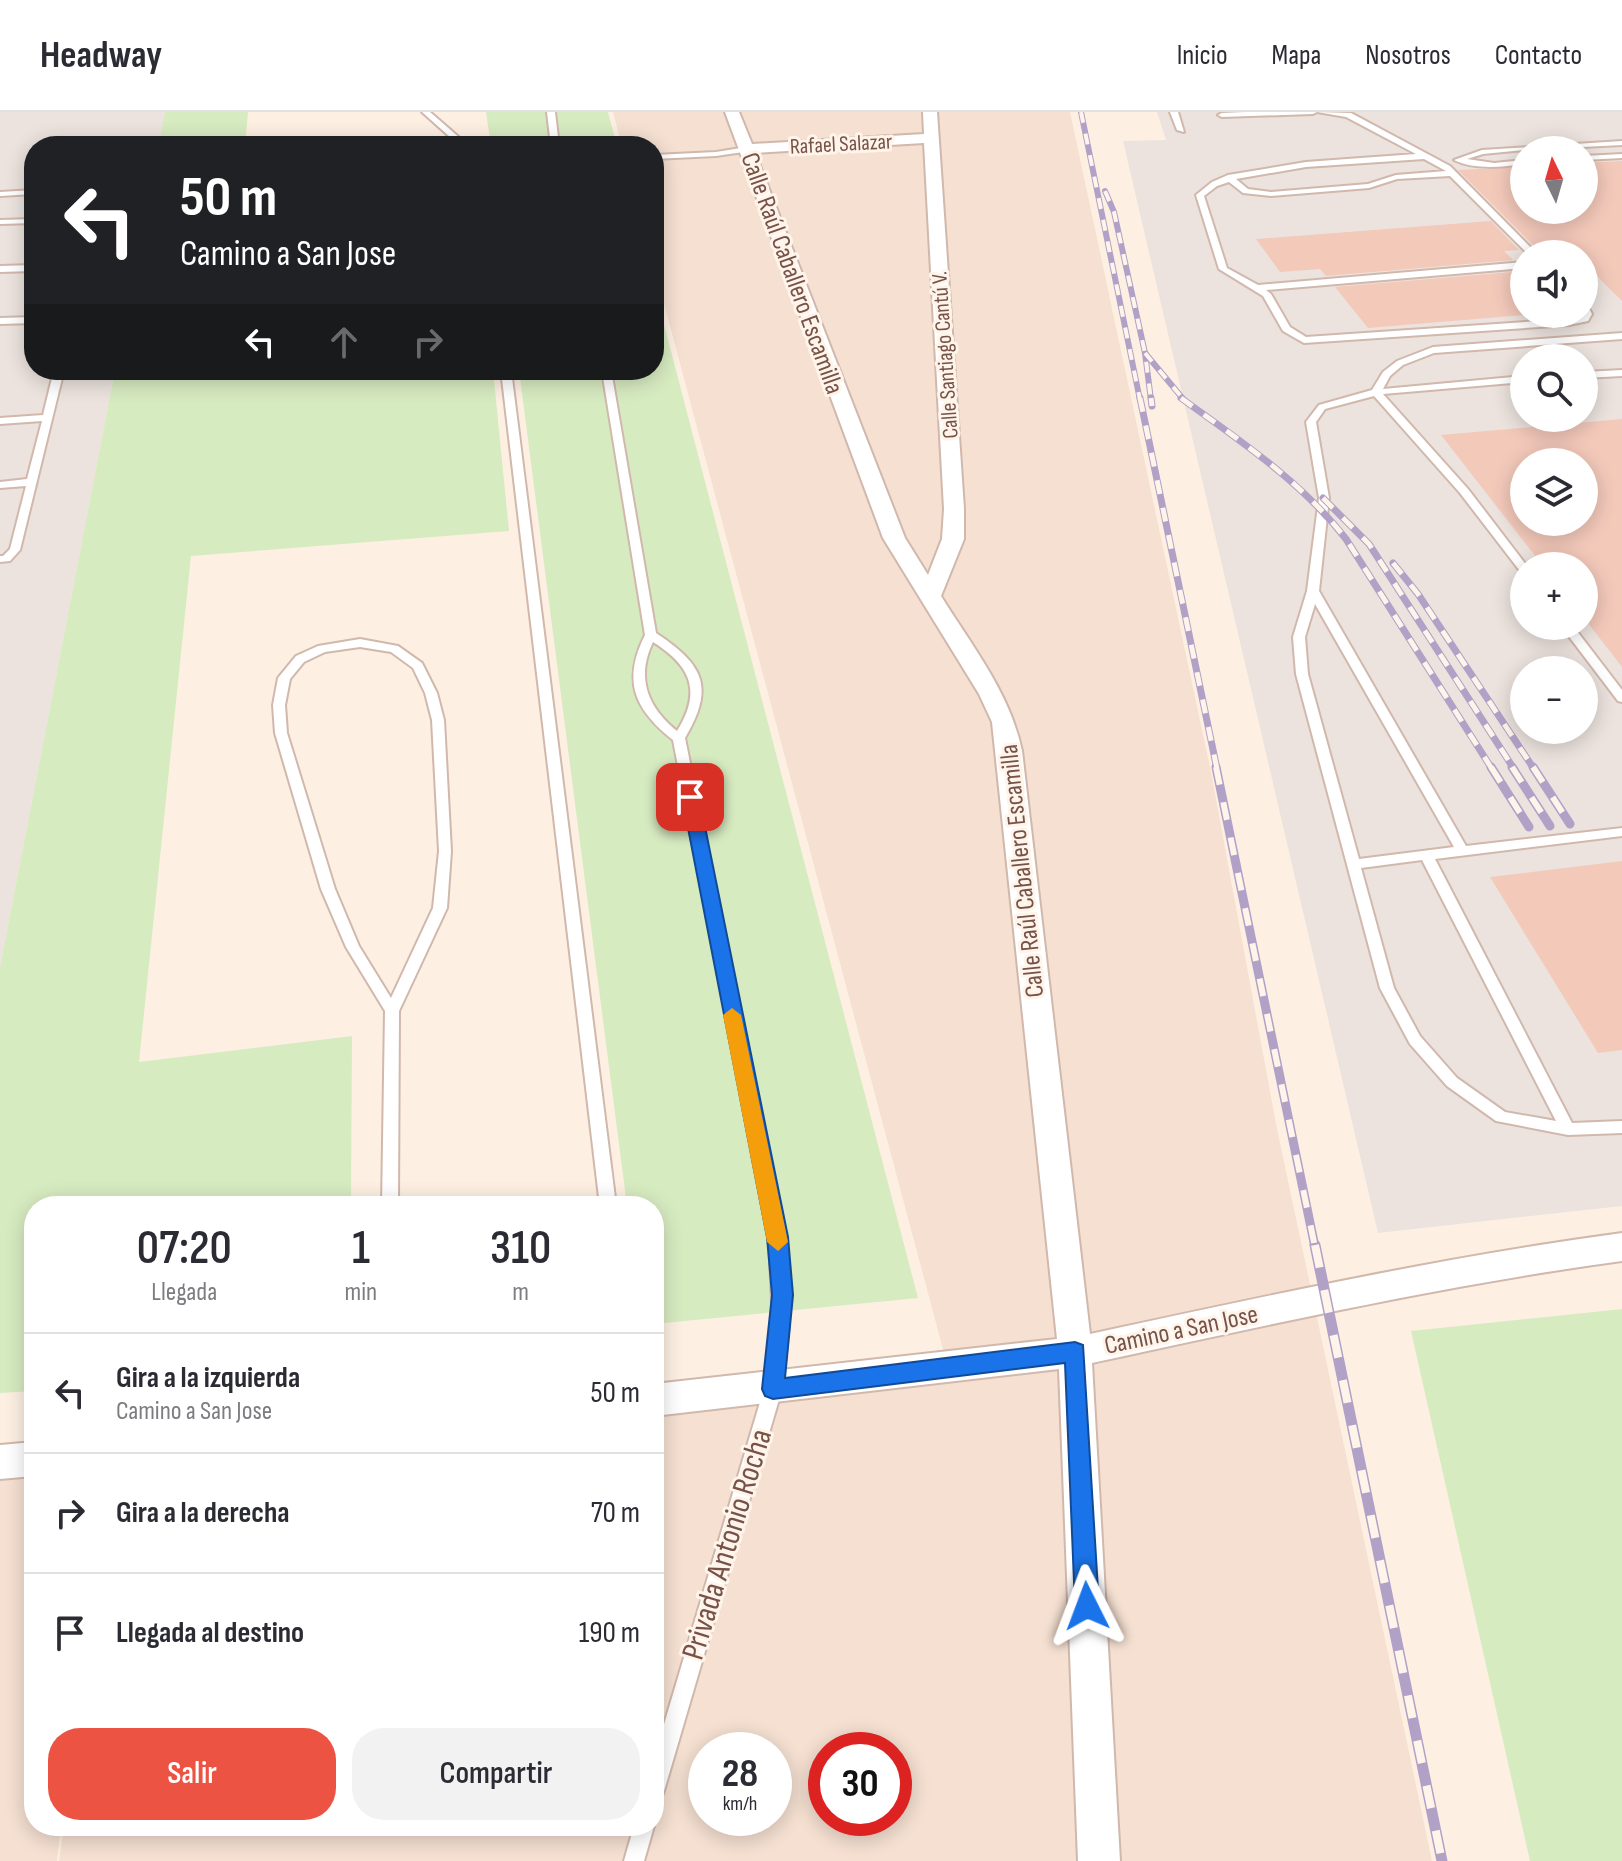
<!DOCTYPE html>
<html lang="es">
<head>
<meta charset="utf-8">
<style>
  body { margin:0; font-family:"Sofia Sans Condensed",sans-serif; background:#f2f2f3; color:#2b2b33; height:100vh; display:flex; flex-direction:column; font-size:30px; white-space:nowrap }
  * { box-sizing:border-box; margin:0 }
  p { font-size:26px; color:#7c7c81 }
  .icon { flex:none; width:44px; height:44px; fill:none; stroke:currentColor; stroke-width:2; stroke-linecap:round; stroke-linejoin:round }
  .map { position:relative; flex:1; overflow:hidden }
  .side { position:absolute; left:24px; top:1084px; width:640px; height:640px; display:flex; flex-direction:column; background:#fff; border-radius:32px; box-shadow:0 4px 20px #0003 }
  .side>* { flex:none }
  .hud { position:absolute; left:24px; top:24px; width:640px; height:244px; border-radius:32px; box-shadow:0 4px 20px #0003; background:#202124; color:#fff; overflow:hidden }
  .needle { width:52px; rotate:355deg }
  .buttons { position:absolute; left:1510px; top:24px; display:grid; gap:16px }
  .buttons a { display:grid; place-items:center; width:88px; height:88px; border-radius:50%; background:#fff; box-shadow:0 4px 20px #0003; font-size:40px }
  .speed { position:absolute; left:688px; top:1620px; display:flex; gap:16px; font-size:40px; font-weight:700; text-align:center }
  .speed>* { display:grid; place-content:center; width:104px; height:104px; border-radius:50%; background:#fff; box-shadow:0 4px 20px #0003; line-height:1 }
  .speed small { font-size:20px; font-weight:400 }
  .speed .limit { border:12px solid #d22; background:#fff; color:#111 }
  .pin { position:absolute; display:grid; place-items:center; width:68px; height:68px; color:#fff; margin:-34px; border-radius:16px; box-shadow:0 4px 12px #0006 }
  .me { position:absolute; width:88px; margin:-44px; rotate:357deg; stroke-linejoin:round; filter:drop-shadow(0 0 6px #0008) }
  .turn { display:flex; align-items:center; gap:28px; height:168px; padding:0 24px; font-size:36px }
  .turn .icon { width:104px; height:104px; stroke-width:2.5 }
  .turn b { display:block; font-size:56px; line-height:68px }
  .lanes { display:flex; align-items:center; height:76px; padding:0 24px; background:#0003; justify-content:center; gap:40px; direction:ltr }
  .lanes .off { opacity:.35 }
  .eta { display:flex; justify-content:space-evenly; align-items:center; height:136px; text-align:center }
  .eta b { font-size:48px; font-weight:600; line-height:56px }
  .action { display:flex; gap:16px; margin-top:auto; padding:16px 24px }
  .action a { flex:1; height:92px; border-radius:32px; background:#ec5343; color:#fff; font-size:32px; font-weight:600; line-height:92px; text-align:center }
  .action a+a { background:#f2f2f3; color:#2b2b33 }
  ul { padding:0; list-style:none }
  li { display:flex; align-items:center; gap:24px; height:120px; padding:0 24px; border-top:2px solid #e1e1e2 }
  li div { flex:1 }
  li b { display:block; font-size:30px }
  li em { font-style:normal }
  header { display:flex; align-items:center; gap:48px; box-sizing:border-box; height:112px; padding:0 40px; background:#fff; border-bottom:2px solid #e1e1e2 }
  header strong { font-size:38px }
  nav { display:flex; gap:44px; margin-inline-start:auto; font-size:28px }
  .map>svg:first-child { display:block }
  .residential { fill:#f5e0d1; fill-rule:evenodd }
  .industrial { fill:#ece3de; fill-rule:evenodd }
  .green { fill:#d7ebc1 }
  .building { fill:#f3c9ba; fill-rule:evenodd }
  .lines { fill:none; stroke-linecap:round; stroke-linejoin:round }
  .service-casing { stroke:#d1b8ac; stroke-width:4 }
  .minor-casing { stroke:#d1b8ac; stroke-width:4 }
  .service { fill:#fff; fill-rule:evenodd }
  .minor { fill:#fff; fill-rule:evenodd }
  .rail-far3-casing { stroke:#b1a1c7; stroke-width:6 }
  .rail-far2-casing { stroke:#b1a1c7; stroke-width:7 }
  .rail-far1-casing { stroke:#b1a1c7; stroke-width:9 }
  .rail-casing { stroke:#b1a1c7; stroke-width:11 }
  .rail-far3 { stroke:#fff4ea; stroke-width:4; stroke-dasharray:11; stroke-linecap:butt }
  .rail-far2 { stroke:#fff4ea; stroke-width:5; stroke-dasharray:14; stroke-linecap:butt }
  .rail-far1 { stroke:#fff4ea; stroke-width:6; stroke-dasharray:18; stroke-linecap:butt }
  .rail { stroke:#fff4ea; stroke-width:8; stroke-dasharray:23; stroke-linecap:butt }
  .route { fill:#1a73e8; stroke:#114b97; stroke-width:2 }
  .slow { fill:#f59e0b }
  .labels { text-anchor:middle; stroke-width:6; stroke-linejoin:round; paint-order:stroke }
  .far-street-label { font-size:22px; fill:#765248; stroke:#fff4ea }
  .street-label { font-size:26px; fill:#765248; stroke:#fff4ea }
  .near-street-label { font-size:32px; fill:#765248; stroke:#fff4ea }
</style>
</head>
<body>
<header>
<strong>Headway</strong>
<nav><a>Inicio</a><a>Mapa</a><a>Nosotros</a><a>Contacto</a></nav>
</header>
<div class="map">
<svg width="1622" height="1749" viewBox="0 0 1622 1749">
  <rect width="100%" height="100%" fill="#fdf0e3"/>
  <g class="residential">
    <path d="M613 0H1070L1211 660 1276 1012 1432 1749H59L64 1714H654V1303L952 1271 654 154V34H622ZM706 1638H774V1706H706ZM826 1638H894V1706H826Z"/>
    <polygon points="34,1336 34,1714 61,1714 57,1749 0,1749 0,1339"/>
  </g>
  <g class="industrial">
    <polygon points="0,0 165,0 158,34 34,34 34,258 115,258 0,855"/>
    <path d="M1157 0H1622V1094L1378 1121 1123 29 1166 28ZM1524 38H1584V98H1524ZM1524 142H1584V202H1524ZM1524 246H1584V306H1524ZM1524 350H1584V410H1524ZM1524 454H1584V514H1524ZM1524 558H1584V618H1524Z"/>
  </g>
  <g class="green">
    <polygon points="165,0 248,0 245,34 158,34"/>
    <polygon points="486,0 608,0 617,34 491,34"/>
    <polygon points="654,174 918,1186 654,1212 654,1094 627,1094 519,258 654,258"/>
    <polygon points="115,258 493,258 509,419 191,444 139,950 352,924 351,1094 34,1094 34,1279 0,1281 0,855"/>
    <polygon points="1622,1197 1622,1749 1530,1749 1411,1219"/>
  </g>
  <g class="building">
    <polygon points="1622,49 1622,189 1584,151 1584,142 1575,142 1567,134 1536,136 1458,58 1524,55 1524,98 1584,98 1584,51"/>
    <polygon points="1491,109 1519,138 1504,139 1513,148 1326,164 1320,157 1280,160 1256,127"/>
    <polygon points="1524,159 1524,203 1368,216 1335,175"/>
    <path d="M1622 307V555L1584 506V454H1543L1441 323ZM1524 350H1584V410H1524Z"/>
    <polygon points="1622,749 1622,938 1598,941 1490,765"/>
  </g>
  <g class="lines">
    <defs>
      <g id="service">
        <polygon points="422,0 430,0 469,34 460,34"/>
        <polygon points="547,0 555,0 559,34 551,34"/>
        <polygon points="1170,0 1178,0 1184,20 1177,18"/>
        <polygon points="1245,0 1317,0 1313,2 1222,5 1218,3 1222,1"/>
        <path d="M1317 0 1351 1 1450 54 1537 142H1528L1450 64 1397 67 1369 76 1271 84 1243 81 1229 70 1217 74 1204 84 1227 156 1258 173 1524 150V156L1266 178 1271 182 1290 215 1306 225 1569 207 1582 205 1584 192 1587 193 1592 202 1588 209 1569 213 1304 231 1283 219 1263 184 1219 157 1196 83 1212 70 1228 63 1306 50 1416 42 1346 5ZM1424 47 1446 59 1396 63 1368 72 1271 80 1248 77 1236 67 1306 55Z"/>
        <path d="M1622 29V33L1524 38 1483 42 1467 47 1494 51 1524 48V52C1502 55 1474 58 1454 48L1482 38Z"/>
        <polygon points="747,35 750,35 750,39 716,44 654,47 654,43 716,40"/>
        <polygon points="1622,42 1622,46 1584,48 1584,44"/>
        <polygon points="34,78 34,82 0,84 0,80"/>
        <polygon points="34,107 34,111 0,112 0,108"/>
        <polygon points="34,153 34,159 0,160 0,154"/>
        <polygon points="34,205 34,211 0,212 0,206"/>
        <path d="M1622 221V227L1434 241 1403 253 1390 264 1383 277 1524 264V270L1383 282 1468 377 1527 454H1524V460L1520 459 1460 381 1374 284 1325 297 1316 310 1329 386 1319 479 1466 734 1622 716V724L1435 747 1572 1011 1622 1009V1021L1568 1023 1496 1009 1447 974 1410 932 1380 876 1296 562 1293 525 1307 479 1319 386 1306 310 1319 293 1372 278 1383 260 1397 249 1433 235ZM1315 492 1454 735 1359 747 1308 562 1305 525ZM1422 748 1556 1009 1505 1000 1457 966 1420 924 1394 876 1361 756Z"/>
        <polygon points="54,258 64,258 20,438 10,449 0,450 0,444 3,444 10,437 26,374 0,376 0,370 27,367 42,309 0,312 0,306 43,303"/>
        <polygon points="501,258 511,258 616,1094 600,1094"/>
        <path d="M590 258H622L612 264 656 521C704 553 715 575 685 626L785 1125 789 1212 782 1277 664 1679 661 1686 654 1689V1646L764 1277 773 1212 769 1125 673 628C634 597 622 569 645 523L603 265ZM653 530C691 554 702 579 677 619 647 595 636 565 653 530Z"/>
        <polygon points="1622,258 1622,264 1584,266 1584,260"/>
        <polygon points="1561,514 1573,514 1622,578 1622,590 1618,589"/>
        <path d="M360 527 398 534 422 551 437 581 444 608 451 739 447 796 399 899 398 1094H382L385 899 346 835 321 777 275 621 273 593 278 566 296 544 318 534ZM360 535 391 540 413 556 425 581 432 608 439 739 433 796 391 886 359 834 335 777 287 621 285 593 290 567 304 550 325 540Z"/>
        <polygon points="634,1714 654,1714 644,1749 624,1749"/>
      </g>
      <g id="minor">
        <path d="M725 0H739L752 32 924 22 923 0H937L964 397V427L941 484C972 534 1010 581 1022 639L1090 1222C1266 1184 1443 1145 1622 1121V1149C1444 1173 1268 1213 1092 1251L1120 1749H1078L1059 1257 654 1304V1272L1057 1227 992 610 979 582 883 426ZM924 31 944 397 942 427 928 463 905 426 755 41Z"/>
        <polygon points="34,1330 34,1364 0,1367 0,1333"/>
      </g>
    </defs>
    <use href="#service" class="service-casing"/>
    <use href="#minor" class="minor-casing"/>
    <use href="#service" class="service"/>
    <use href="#minor" class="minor"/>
    <defs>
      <g id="rail-far3">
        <polyline points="1081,0 1140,288"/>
        <polyline points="1105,79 1114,100 1145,241 1151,288"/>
        <polyline points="1145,241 1184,288"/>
      </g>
      <g id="rail-far2">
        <polyline points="1140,286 1217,657"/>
        <polyline points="1151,286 1152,294"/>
        <path d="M1181 286C1240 329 1301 369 1346 427L1492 657"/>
        <polyline points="1323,386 1369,432 1514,657"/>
        <polyline points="1393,451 1418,482 1534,657"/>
      </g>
      <g id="rail-far1">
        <polyline points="1216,655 1315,1135"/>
        <polyline points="1491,655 1529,715"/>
        <polyline points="1512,655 1550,714"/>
        <polyline points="1533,655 1570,712"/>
      </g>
      <polyline id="rail" points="1315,1133 1442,1749"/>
    </defs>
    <use href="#rail-far3" class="rail-far3-casing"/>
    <use href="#rail-far2" class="rail-far2-casing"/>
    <use href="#rail-far1" class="rail-far1-casing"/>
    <use href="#rail" class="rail-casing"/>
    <use href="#rail-far3" class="rail-far3"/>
    <use href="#rail-far2" class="rail-far2"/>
    <use href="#rail-far1" class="rail-far1"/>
    <use href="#rail" class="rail"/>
  </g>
  <polygon class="route" points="690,679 699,685 788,1125 793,1183 785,1266 1075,1230 1083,1233 1099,1494 1096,1503 1087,1507 1079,1503 1075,1494 1065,1251 773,1287 765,1284 762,1277 772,1183 767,1125 682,685"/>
  <polygon class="slow" points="732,896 741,903 788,1130 778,1139 767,1130 723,903"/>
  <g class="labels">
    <g class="far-street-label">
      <text transform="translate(841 31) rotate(-3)" y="8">Rafael Salazar</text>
      <text transform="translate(944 243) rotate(-94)" y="8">Calle Santiago Cantú V.</text>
    </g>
    <g class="street-label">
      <text transform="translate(793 161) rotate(70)" y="9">Calle Raúl Caballero Escamilla</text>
      <text transform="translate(1021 759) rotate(-96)" y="9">Calle Raúl Caballero Escamilla</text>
      <text transform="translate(1181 1217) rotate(-12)" y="9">Camino a San Jose</text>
    </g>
    <g class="near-street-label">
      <text transform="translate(726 1432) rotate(-73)" y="11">Privada Antonio Rocha</text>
    </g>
  </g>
</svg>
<div class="buttons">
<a><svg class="needle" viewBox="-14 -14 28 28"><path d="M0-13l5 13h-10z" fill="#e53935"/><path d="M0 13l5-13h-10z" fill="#7c7c81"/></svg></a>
<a><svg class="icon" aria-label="sound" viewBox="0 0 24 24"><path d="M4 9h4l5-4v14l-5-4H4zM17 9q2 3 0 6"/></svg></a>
<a><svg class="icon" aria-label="search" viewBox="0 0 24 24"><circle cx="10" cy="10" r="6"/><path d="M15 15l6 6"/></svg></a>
<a><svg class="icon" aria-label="layers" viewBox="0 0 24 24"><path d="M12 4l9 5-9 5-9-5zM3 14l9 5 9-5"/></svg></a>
<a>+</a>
<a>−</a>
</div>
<div class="speed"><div>28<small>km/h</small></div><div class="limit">30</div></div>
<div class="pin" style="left:690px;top:685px;background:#d93025"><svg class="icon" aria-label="arrive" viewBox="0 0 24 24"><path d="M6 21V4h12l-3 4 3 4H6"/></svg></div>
<svg class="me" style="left:1087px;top:1494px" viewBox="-20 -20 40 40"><path d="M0-17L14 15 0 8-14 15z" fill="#1a73e8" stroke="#fff" stroke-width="4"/></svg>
<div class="hud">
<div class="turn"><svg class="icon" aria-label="left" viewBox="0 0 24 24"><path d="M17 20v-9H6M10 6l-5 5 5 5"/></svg><div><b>50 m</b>Camino a San Jose</div></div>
<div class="lanes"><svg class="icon" aria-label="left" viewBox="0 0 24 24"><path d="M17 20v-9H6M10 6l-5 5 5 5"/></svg><svg class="icon off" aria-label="ahead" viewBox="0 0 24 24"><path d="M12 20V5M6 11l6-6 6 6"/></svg><svg class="icon off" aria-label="right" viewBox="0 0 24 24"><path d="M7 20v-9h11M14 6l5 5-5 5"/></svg></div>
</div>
<section class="side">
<div class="eta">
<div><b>07:20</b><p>Llegada</p></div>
<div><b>1</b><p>min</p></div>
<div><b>310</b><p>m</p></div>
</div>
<ul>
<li><svg class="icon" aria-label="left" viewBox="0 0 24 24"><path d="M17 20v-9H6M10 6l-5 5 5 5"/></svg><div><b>Gira a la izquierda</b><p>Camino a San Jose</p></div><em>50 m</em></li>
<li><svg class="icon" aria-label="right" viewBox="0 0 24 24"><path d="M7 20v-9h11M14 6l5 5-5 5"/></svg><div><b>Gira a la derecha</b></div><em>70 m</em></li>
<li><svg class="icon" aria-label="arrive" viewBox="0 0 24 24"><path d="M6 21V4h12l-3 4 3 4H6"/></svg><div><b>Llegada al destino</b></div><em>190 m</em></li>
</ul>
<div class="action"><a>Salir</a><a>Compartir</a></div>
</section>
</div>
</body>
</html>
